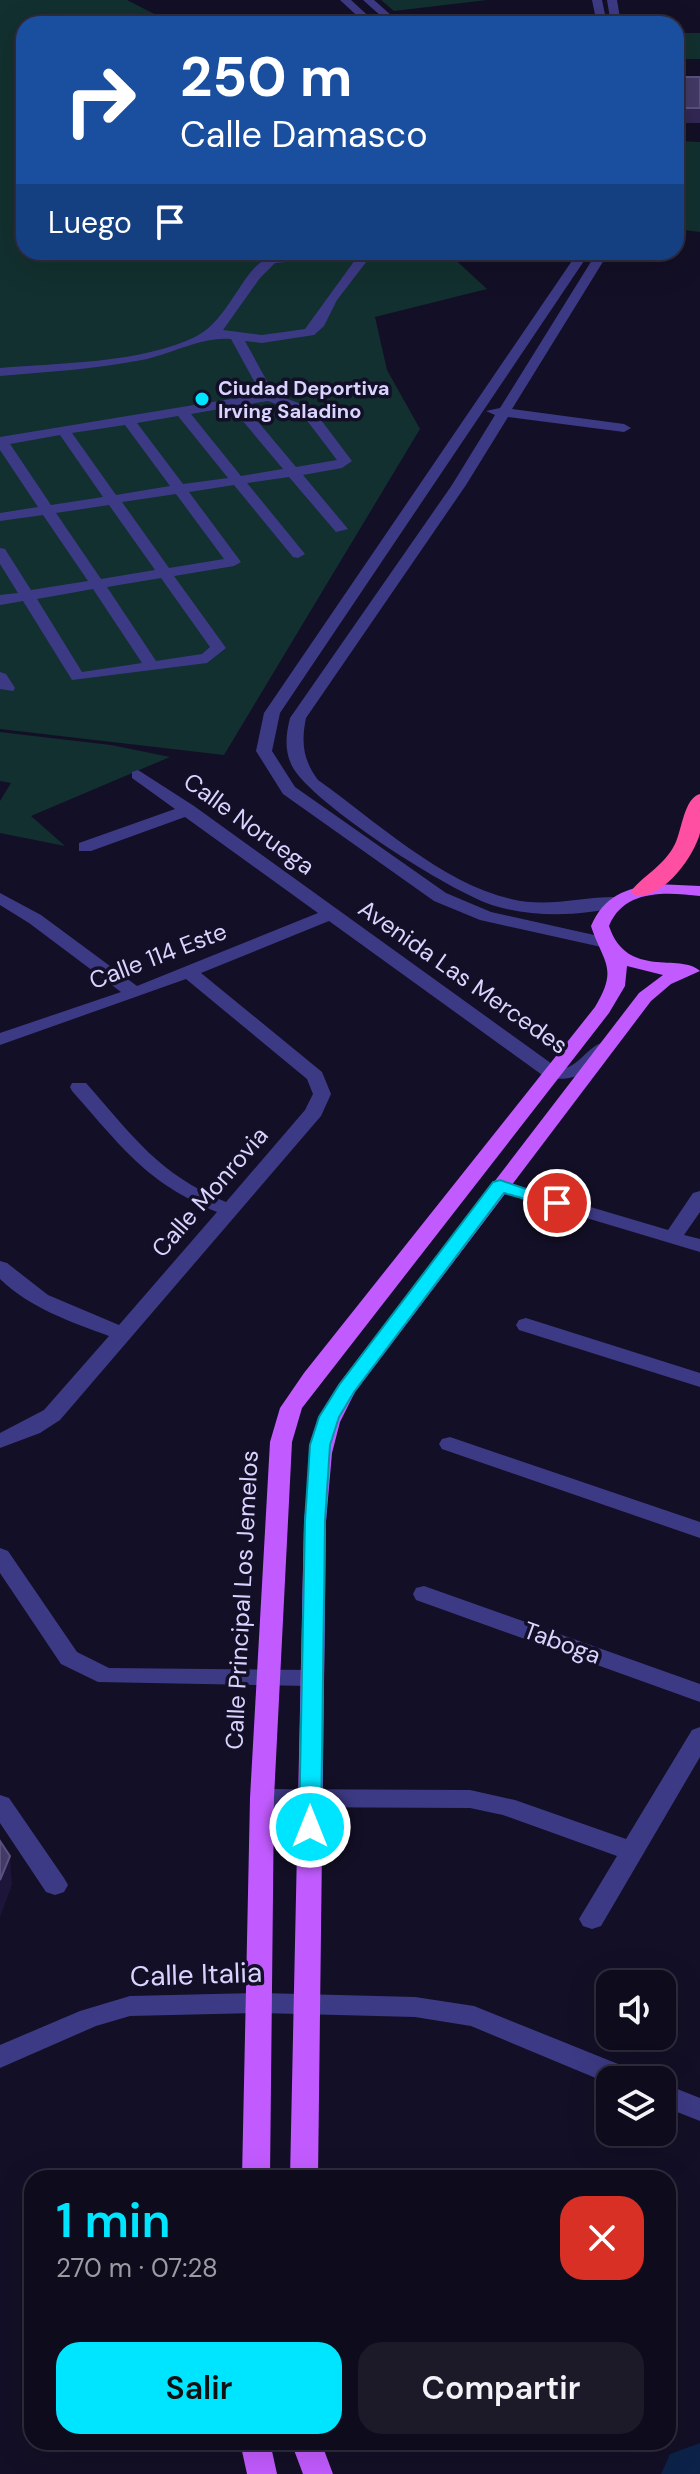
<!DOCTYPE html>
<html lang="es">
<head>
<meta charset="utf-8">
<style>
  body { margin:0; font-family:"DM Sans",sans-serif; background:#1c1929; color:#f1f3f6; height:100vh; display:flex; flex-direction:column; font-size:30px; white-space:nowrap }
  * { box-sizing:border-box; margin:0 }
  p { font-size:26px; color:#9b9ba3 }
  .icon { flex:none; width:44px; height:44px; fill:none; stroke:currentColor; stroke-width:2; stroke-linecap:round; stroke-linejoin:round }
  .map { position:relative; flex:1; overflow:hidden }
  .side { position:absolute; left:24px; top:2170px; width:652px; height:280px; display:flex; flex-direction:column; background:#0e0b1c; border-radius:24px; box-shadow:0 8px 32px #0002,0 0 0 2px #2e2b3b }
  .side>* { flex:none }
  .hud { position:absolute; left:16px; top:16px; width:668px; height:244px; border-radius:24px; box-shadow:0 8px 32px #0002,0 0 0 2px #2e2b3b; background:#1a4fa0; color:#fff; overflow:hidden }
  .buttons { position:absolute; left:596px; top:1970px; display:grid; gap:16px }
  .buttons a { display:grid; place-items:center; width:80px; height:80px; border-radius:16px; background:#0e0b1c; box-shadow:0 8px 32px #0002,0 0 0 2px #2e2b3b; font-size:40px }
  .pin { position:absolute; display:grid; place-items:center; width:68px; height:68px; color:#fff; margin:-34px; border:4px solid #fff; border-radius:50%; box-shadow:0 2px 8px #0007 }
  .me { position:absolute; width:88px; margin:-44px; rotate:0deg; stroke-linejoin:round; filter:drop-shadow(0 0 6px #0008) }
  .turn { display:flex; align-items:center; gap:28px; height:168px; padding:0 32px; font-size:36px }
  .turn .icon { width:104px; height:104px; stroke-width:2.5 }
  .turn b { display:block; font-size:56px; line-height:68px }
  .then { display:flex; align-items:center; height:76px; padding:0 32px; background:#0003; gap:16px; font-size:30px }
  .round { display:grid; place-items:center; flex:none; width:84px; height:84px; border-radius:24px; background:#1c1929 }
  .summary { display:flex; align-items:center; justify-content:space-between; height:136px; padding:0 32px }
  h1 { font-size:48px; font-weight:600; line-height:60px; color:#00e5ff }
  .cta { display:flex; gap:16px; margin-top:auto; padding:16px 32px }
  .cta a { flex:1; height:92px; border-radius:24px; background:#00e5ff; color:#111; font-size:32px; font-weight:600; line-height:92px; text-align:center }
  .cta a+a { background:#1c1929; color:#f1f3f6 }
  .map>svg:first-child { display:block }
  .green { fill:#12302f }
  .lines { fill:none; stroke-linecap:round; stroke-linejoin:round }
  .river { fill:#0c2248; fill-rule:evenodd }
  .minor { fill:#3d3a85; fill-rule:evenodd }
  .major { fill:#c25bff; fill-rule:evenodd }
  .highway { fill:#ff4fa3; fill-rule:evenodd }
  .wall { fill:#312854 }
  .shaded-wall { fill:#1d163a }
  .building { fill:#433a66; stroke:#5a527e; stroke-width:2 }
  .route { fill:#00e5ff; stroke:#0095a6; stroke-width:2 }
  .poi-dot { fill:#00e5ff; stroke:#130f26; stroke-width:3 }
  .labels { text-anchor:middle; stroke-width:7; stroke-linejoin:round; paint-order:stroke }
  .far-poi-label { font-size:20px; font-weight:bold; fill:#d9d4ff; stroke:#130f26; text-anchor:start }
  .street-label { font-size:24px; fill:#d9d4ff; stroke:#130f26 }
  .near-street-label { font-size:28px; fill:#d9d4ff; stroke:#130f26 }
</style>
</head>
<body>
<div class="map">
<svg width="700" height="2474" viewBox="0 0 700 2474">
  <rect width="100%" height="100%" fill="#130f26"/>
  <g class="green">
    <polygon points="0,0 127,0 174,24 24,24 24,252 447,252 487,289 375,317 387,370 420,429 224,755 0,729"/>
    <polygon points="381,0 487,0 394,11"/>
    <rect x="676" y="33" width="24" height="26"/>
    <polygon points="676,141 700,142 700,232 676,229"/>
    <polygon points="0,732 111,745 170,757 31,816 65,846 0,833 0,801 11,783 0,781"/>
  </g>
  <g class="lines">
    <polygon class="river" points="700,2443 700,2474 661,2474 670,2454"/>
    <g class="minor">
      <polygon points="340,0 351,0 377,24 366,24"/>
      <polygon points="363,0 374,0 401,24 390,24"/>
      <polygon points="592,0 602,0 607,24 597,24"/>
      <polygon points="607,0 617,0 621,24 611,24"/>
      <path d="M313 252H349L370 257 337 300 324 326 314 335 262 343 245 341 274 394 312 408 352 461 342 468 303 475 348 529 336 532 289 477 247 483 305 554 298 558 293 557 234 485 189 492 241 562 234 566 174 576 226 648 207 663 72 680 23 601 0 605V595L18 593 0 564V548L5 549 31 590 88 581 43 515 0 521V513L38 507 0 450V437L261 394 231 339C203 336 171 354 142 360 95 369 47 372 0 376V368C59 363 142 363 195 337 230 320 243 266 270 257 283 253 300 253 313 252ZM330 258 355 260 305 329 262 335 223 330 260 278 275 263ZM268 401 302 414 337 460 296 467 244 405ZM231 407 283 469 241 476 191 414ZM178 416 228 478 183 484 137 423ZM125 425 170 486 116 495 72 433ZM60 435 103 497 51 505 10 444ZM176 494 224 559 169 568 122 502ZM109 505 155 570 101 579 56 513ZM161 578 210 647 202 654 156 661 107 587ZM93 589 142 663 82 672 37 599Z"/>
      <polygon points="578,252 590,252 280,713 272,751 295,787 446,893 491,912 612,939 615,943 606,948 480,920 434,901 283,794 256,751 264,713"/>
      <path d="M597 252H609L512 409 624 424 631 428 624 432 508 417 466 485 306 718C301 742 303 760 318 780 373 819 443 884 511 899 547 908 579 897 615 897 621 897 620 898 625 902L622 906C581 916 536 918 495 906 452 893 312 804 292 766 284 750 286 734 290 718L452 485 495 415 486 411 500 408Z"/>
      <polygon points="0,672 6,674 15,688 13,691 0,689"/>
      <path d="M138 770 194 806 559 1069C578 1069 586 1047 604 1042L613 1048C595 1070 574 1084 545 1077L329 921 201 973 322 1072 331 1094 321 1116 60 1420 40 1433 0 1448V1433L44 1410 109 1336C71 1322 30 1308 0 1279V1261L7 1263 48 1295 119 1325 217 1212C145 1182 122 1147 72 1091L70 1087 72 1083H86C133 1136 158 1174 226 1202L305 1110 313 1094 307 1079 186 979 0 1045V1033L121 992 29 923 0 905V893L41 915 137 986 318 913 185 817 91 851H79V843L175 809 132 778V772Z"/>
      <polygon points="500,1180 668,1230 693,1193 700,1191 700,1212 684,1235 700,1239 700,1252 493,1190 490,1186"/>
      <polygon points="526,1318 700,1373 700,1387 519,1330 516,1325 519,1320"/>
      <polygon points="450,1437 700,1522 700,1538 442,1449 439,1444 442,1439"/>
      <polygon points="0,1548 8,1551 77,1652 109,1668 311,1670 319,1672 323,1678 319,1684 311,1686 98,1682 61,1664 0,1573"/>
      <polygon points="424,1586 700,1684 700,1702 416,1600 413,1594 416,1588"/>
      <polygon points="700,1727 700,1757 601,1926 592,1929 583,1926 579,1919 617,1856 503,1815 470,1808 262,1807 253,1804 250,1798 253,1792 262,1789 470,1790 515,1800 626,1839 692,1730"/>
      <polygon points="0,1795 9,1798 64,1878 68,1885 64,1892 55,1895 46,1892 0,1823"/>
      <polygon points="261,1993 415,1997 474,2006 638,2072 642,2080 610,2080 610,2084 471,2026 415,2017 261,2013 130,2016 96,2026 0,2068 0,2045 80,2011 130,1996"/>
      <polygon points="662,2083 700,2098 700,2121 662,2106"/>
    </g>
    <g class="major">
      <path d="M656 884 700 886V896C666 892 624 889 609 926 627 980 680 952 700 971L671 984 651 1001 355 1392 340 1422 332 1453 326 1521 318 2178H290L304 1521 314 1437 339 1384 639 993 663 975 627 966 625 986 609 1013 302 1408 292 1442 274 1798 270 2178H242L250 1798 270 1442 280 1408 304 1373 595 1007C619 967 603 963 591 926 604 896 626 888 656 884Z"/>
      <polygon points="240,2442 270,2442 277,2474 247,2474"/>
      <polygon points="291,2442 321,2442 333,2474 303,2474"/>
    </g>
    <path class="highway" d="M700 794C700 806 700 821 700 833 694 857 661 902 634 895L631 891C645 874 664 866 675 844 682 830 684 798 700 794Z"/>
  </g>
  <rect class="wall" x="676" y="77" width="24" height="46"/>
  <polygon class="shaded-wall" points="10,1856 12,1885 0,1917 0,1880"/>
  <g class="building">
    <rect x="676" y="77" width="24" height="31"/>
    <polygon points="0,1841 10,1856 0,1880"/>
  </g>
  <polygon class="route" points="500,1180 566,1203 557,1208 504,1193 354,1392 339,1417 330,1445 325,1521 321,1827 310,1836 299,1827 305,1521 310,1445 319,1417 339,1385 493,1182"/>
  <circle class="poi-dot" cx="202" cy="399" r="8"/>
  <g class="labels">
    <g class="far-poi-label">
      <text x="218" y="395">Ciudad Deportiva<tspan x="218" dy="23">Irving Saladino</tspan></text>
    </g>
    <g class="street-label">
      <text transform="translate(249 824) rotate(36)" y="8">Calle Noruega</text>
      <text transform="translate(158 956) rotate(-21)" y="8">Calle 114 Este</text>
      <text transform="translate(463 977) rotate(35)" y="8">Avenida Las Mercedes</text>
      <text transform="translate(210 1192) rotate(-49)" y="8">Calle Monrovia</text>
      <text transform="translate(242 1600) rotate(-87)" y="8">Calle Principal Los Jemelos</text>
      <text transform="translate(562 1643) rotate(20)" y="8">Taboga</text>
    </g>
    <g class="near-street-label">
      <text transform="translate(196 1974) rotate(-2)" y="10">Calle Italia</text>
    </g>
  </g>
</svg>
<div class="buttons">
<a><svg class="icon" aria-label="sound" viewBox="0 0 24 24"><path d="M4 9h4l5-4v14l-5-4H4zM17 9q2 3 0 6"/></svg></a>
<a><svg class="icon" aria-label="layers" viewBox="0 0 24 24"><path d="M12 4l9 5-9 5-9-5zM3 14l9 5 9-5"/></svg></a>
</div>
<div class="pin" style="left:557px;top:1203px;background:#d93025"><svg class="icon" aria-label="arrive" viewBox="0 0 24 24"><path d="M6 21V4h12l-3 4 3 4H6"/></svg></div>
<svg class="me" style="left:310px;top:1827px" viewBox="-20 -20 40 40"><circle r="17" fill="#00e5ff" stroke="#fff" stroke-width="3"/><path d="M0-11L8 9 0 5-8 9z" fill="#fff"/></svg>
<div class="hud">
<div class="turn"><svg class="icon" aria-label="right" viewBox="0 0 24 24"><path d="M7 20v-9h11M14 6l5 5-5 5"/></svg><div><b>250 m</b>Calle Damasco</div></div>
<div class="then">Luego<svg class="icon" aria-label="arrive" viewBox="0 0 24 24"><path d="M6 21V4h12l-3 4 3 4H6"/></svg></div>
</div>
<section class="side">
<div class="summary"><div><h1>1 min</h1><p>270 m · 07:28</p></div><a class="round" style="background:#d93025;color:#fff"><svg class="icon" aria-label="close" viewBox="0 0 24 24"><path d="M6 6l12 12M18 6L6 18"/></svg></a></div>
<div class="cta"><a>Salir</a><a>Compartir</a></div>
</section>
</div>
</body>
</html>
